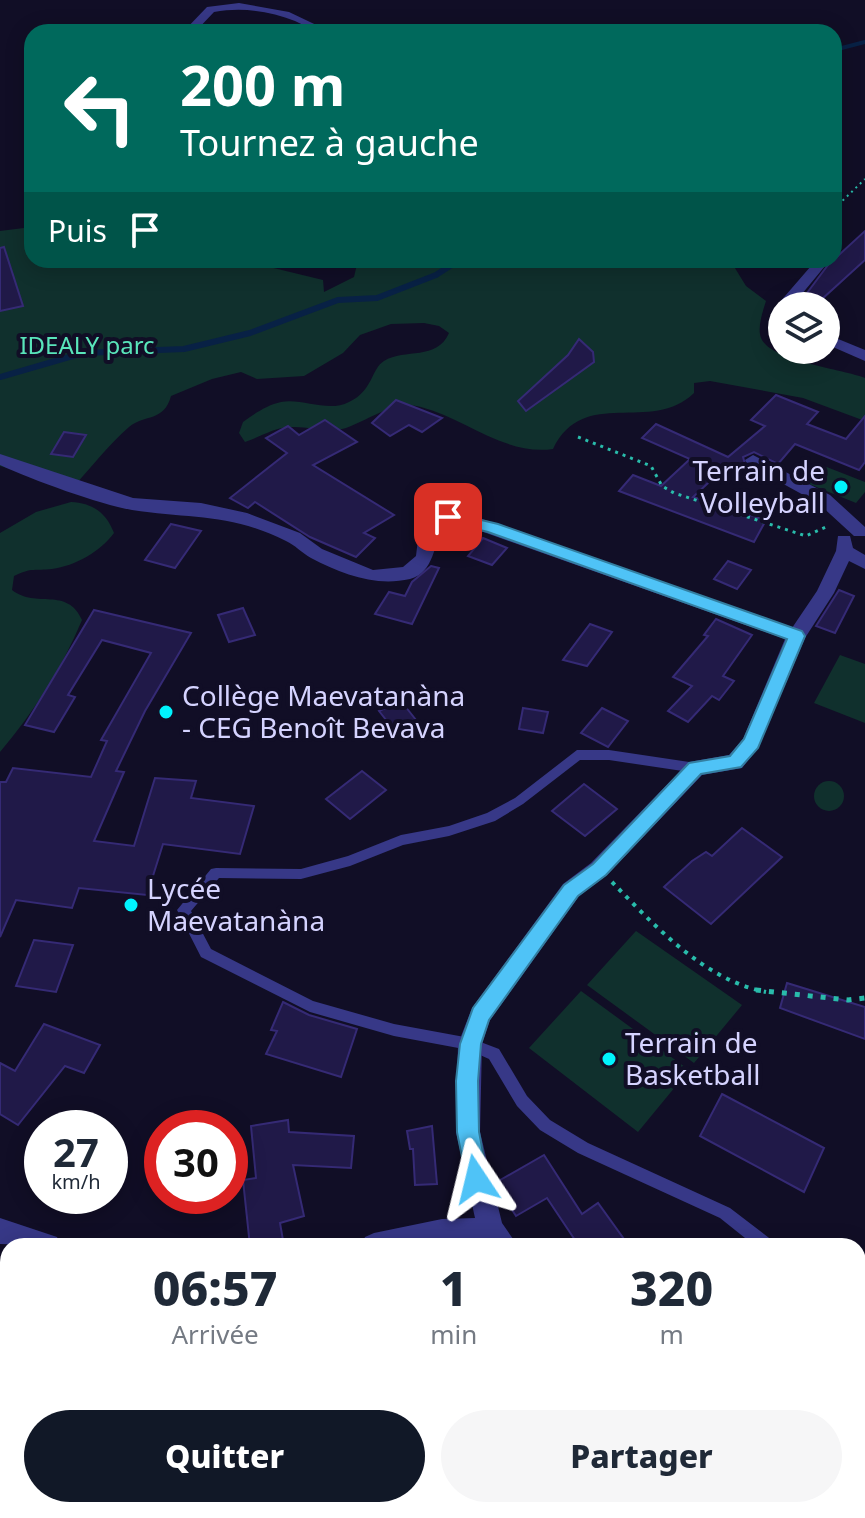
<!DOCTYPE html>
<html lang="fr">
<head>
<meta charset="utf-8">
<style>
  body { margin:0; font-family:"Noto Sans",sans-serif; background:#f6f6f7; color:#1f2937; height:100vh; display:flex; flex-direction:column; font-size:30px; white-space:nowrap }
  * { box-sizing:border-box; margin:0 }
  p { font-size:26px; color:#747a83 }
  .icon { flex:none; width:44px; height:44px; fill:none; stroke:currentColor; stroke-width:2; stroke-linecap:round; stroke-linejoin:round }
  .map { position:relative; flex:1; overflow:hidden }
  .drawer { position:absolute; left:0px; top:1238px; width:866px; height:280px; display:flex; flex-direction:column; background:#fff; border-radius:24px 24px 0 0; box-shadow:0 4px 20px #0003 }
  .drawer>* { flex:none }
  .guide { position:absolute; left:24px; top:24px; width:818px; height:244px; border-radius:24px; box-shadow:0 4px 20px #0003; background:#00695c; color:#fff; overflow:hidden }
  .tools { position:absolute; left:768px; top:292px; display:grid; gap:16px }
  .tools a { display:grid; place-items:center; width:72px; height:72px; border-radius:50%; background:#fff; box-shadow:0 4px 20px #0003; font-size:40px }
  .speed { position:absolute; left:24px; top:1110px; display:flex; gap:16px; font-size:40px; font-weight:700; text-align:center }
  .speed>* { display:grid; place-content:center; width:104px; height:104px; border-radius:50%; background:#fff; box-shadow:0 4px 20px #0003; line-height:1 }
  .speed small { font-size:20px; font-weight:400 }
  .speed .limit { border:12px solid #d22; background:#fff; color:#111 }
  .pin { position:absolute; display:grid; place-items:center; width:68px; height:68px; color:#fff; margin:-34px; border-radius:16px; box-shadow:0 4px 12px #0006 }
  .me { position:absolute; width:88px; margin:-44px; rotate:350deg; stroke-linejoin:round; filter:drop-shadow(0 0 6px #0008) }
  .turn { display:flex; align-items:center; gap:28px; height:168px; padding:0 24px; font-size:36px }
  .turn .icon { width:104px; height:104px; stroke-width:2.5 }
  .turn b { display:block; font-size:56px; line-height:68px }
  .then { display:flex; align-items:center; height:76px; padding:0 24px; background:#0003; gap:16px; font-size:30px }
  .eta { display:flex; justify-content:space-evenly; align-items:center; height:136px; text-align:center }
  .eta b { font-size:48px; font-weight:800; line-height:56px }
  .cta { display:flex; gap:16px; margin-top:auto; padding:16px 24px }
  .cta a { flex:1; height:92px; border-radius:48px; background:#111827; color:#fff; font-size:32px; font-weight:800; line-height:92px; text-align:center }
  .cta a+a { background:#f6f6f7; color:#1f2937 }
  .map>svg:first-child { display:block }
  .green { fill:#10302d }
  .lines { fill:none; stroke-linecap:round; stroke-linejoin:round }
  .stream-far1 { stroke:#082145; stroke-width:4 }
  .stream { stroke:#082145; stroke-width:6 }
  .building { fill:#201948; stroke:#352a75; stroke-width:2 }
  .path-far3 { stroke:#29bcab; stroke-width:2; stroke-dasharray:2 4; stroke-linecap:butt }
  .path-far2 { stroke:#29bcab; stroke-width:3; stroke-dasharray:3 5; stroke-linecap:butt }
  .path-far1 { stroke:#29bcab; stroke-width:4; stroke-dasharray:4 6; stroke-linecap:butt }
  .path { stroke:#29bcab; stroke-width:5; stroke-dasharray:5 8; stroke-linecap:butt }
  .lane { fill:#373887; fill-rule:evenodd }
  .street { fill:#373887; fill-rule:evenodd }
  .route { fill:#4fc3f7; stroke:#337fa1; stroke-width:2 }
  .poi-dot { fill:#00f3fe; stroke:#110e26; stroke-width:3 }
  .labels { text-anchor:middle; stroke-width:8; stroke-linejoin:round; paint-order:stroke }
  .far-park-label { font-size:24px; fill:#59e5ba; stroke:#110e26 }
  .poi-label { font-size:28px; fill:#d5d3ff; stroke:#110e26; text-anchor:start }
</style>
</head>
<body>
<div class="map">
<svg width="865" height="1518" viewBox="0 0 865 1518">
  <rect width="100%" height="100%" fill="#110e26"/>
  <g class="green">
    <path d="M32 227V260H240L323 280 324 292 354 277 358 260H730L746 286 766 301C763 311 757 327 761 338 770 361 842 369 865 378V421L803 398 710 381 694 383V393C651 435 584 385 553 449 505 456 465 418 421 407 393 400 371 419 346 428 327 434 310 426 291 427 275 427 260 437 245 442L239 433 243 422C254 414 267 405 281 402 303 398 328 413 349 402 373 391 371 369 384 361 405 348 437 361 449 333L439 326 424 323 391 324 360 335 343 353 304 376 257 379 241 372 212 379 171 396C164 422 145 414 129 427 109 444 91 468 73 487L0 466V231Z"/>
    <polygon points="819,464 865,482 865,492 856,503 804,482"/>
    <path d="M71 502C92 503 106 512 114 533 101 551 75 566 52 569 35 571 32 567 14 576L12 590C36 609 67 586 82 620 62 668 34 712 0 752V533L36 512Z"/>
    <polygon points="840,655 865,664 865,723 814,703"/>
    <circle cx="829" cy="796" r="15"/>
    <polygon points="636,931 742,1005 694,1063 587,985"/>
    <polygon points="581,991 689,1070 638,1132 529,1048"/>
  </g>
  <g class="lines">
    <g class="stream-far1">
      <polyline points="662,32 696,32"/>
      <polyline points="834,50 865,42"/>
    </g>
    <polyline class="stream" points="0,377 83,353 184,349 250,333 338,300 377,298 436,275 459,260"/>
  </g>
  <g class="building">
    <polygon points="865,231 865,260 822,299 807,293 828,265"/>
    <polygon points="4,247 23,306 0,311 0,248"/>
    <polygon points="579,339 593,352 594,362 526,411 518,401 568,355"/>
    <polygon points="776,395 818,412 807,424 846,439 865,416 865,462 859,470 795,444 778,464 754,452 743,457 746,467 766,478 763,481 732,465 728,475 720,472 693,497 766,520 754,542 619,491 633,475 661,486 690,459 642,438 656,424 728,457 765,426 751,420"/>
    <polygon points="396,400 442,418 422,432 409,425 390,436 372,423"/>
    <polygon points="325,420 357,442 313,465 394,515 364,533 375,538 356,557 310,537 255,502 248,508 230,498 287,453 266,438 288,426 299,435"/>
    <polygon points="64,432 86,435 73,457 51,454"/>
    <polygon points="171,524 201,531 175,568 145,560"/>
    <polygon points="483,538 507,548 492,565 468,556"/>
    <polygon points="728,561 751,570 737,589 714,579"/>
    <polygon points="431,566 439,568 412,624 375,614 389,592 405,596 412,582"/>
    <polygon points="839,590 854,596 835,633 816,626"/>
    <polygon points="243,608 255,635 229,642 218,615"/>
    <polygon points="94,610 191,633 145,711 116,771 124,772 94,841 134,846 155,778 196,781 191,798 254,806 240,854 163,844 147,895 79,888 72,908 16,900 0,937 0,782 6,782 13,768 91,777 107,741 101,740 151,653 102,640 68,695 75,697 54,732 25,725"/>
    <polygon points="716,619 752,635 723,676 734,681 719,700 712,696 688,722 668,711 692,686 673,677 708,636 704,635"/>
    <polygon points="590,624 612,632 587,666 563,660"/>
    <polygon points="401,701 420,725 398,735 379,711"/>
    <polygon points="523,708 548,712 543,733 519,729"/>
    <polygon points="602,708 628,721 608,747 581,733"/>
    <polygon points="362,771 386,790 350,819 326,799"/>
    <polygon points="584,784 617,809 585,836 552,811"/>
    <polygon points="742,828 782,857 711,924 664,887 692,861 706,852 712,856"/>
    <polygon points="34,940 73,945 56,992 16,986"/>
    <polygon points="787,983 865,1007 865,1039 780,1008"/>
    <polygon points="283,1002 309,1015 357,1029 341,1077 266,1054 277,1031 271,1030"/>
    <polygon points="44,1024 100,1045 84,1073 65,1066 18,1125 0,1114 0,1063 15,1071"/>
    <polygon points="722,1094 824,1148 804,1192 700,1136"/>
    <polygon points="288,1120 289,1132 354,1136 351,1168 293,1165 304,1216 280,1223 284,1246 250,1246 243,1180 256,1178 251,1126"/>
    <polygon points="432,1126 437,1184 415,1185 413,1149 410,1149 407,1131"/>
    <polygon points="544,1155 582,1214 598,1203 629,1246 579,1246 547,1198 516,1216 495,1183"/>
  </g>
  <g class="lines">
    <polyline class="path-far3" points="834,209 865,179"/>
    <polyline class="path-far2" points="578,437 651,466 662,486 674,493 806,536 826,527"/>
    <path class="path-far1" d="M612 882C655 926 704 980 766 992"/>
    <g class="path">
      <polyline points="756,990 848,1000 865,998"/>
      <polyline points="249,1510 252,1518"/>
    </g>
    <g class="lane">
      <polygon points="577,750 609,750 696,763 700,765 702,768 700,771 696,773 609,760 580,760 523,804 495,821 449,836 403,845 350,866 301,879 219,878 191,911 211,949 313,1001 394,1024 470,1038 499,1049 527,1096 550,1120 588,1143 730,1208 773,1241 776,1246 755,1246 720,1218 578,1153 540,1130 517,1106 489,1059 469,1050 394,1036 310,1012 201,957 177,910 211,869 216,868 301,869 348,856 401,835 449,826 487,813 515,798"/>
      <polygon points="858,1272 865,1274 865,1290 858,1288"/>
    </g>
    <g class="street">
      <path d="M239 3 289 12 331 32C316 32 308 27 295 21 270 11 242 7 214 12L195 32H183L207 7Z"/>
      <polygon points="807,260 821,260 825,266 792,306 779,309 779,303 811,266"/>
      <polygon points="826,334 865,350 865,361 826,344"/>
      <path d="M0 454 133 498 201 503 247 513 300 533 322 549 373 570 403 567 416 556 418 539 432 517 462 512 792 628 817 591 836 551 838 536H850L853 548 865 555V569L849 561 834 593 805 638 758 748 742 768 702 775 607 875 579 896 490 1020 482 1044 480 1132 502 1223 518 1246H488L485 1243 361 1246 365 1237 374 1233 442 1219 475 1218 456 1132 458 1044 472 1008 563 884 591 863 689 762 729 755 743 739 785 639 461 524 444 526C433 544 435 572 410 579 375 587 342 574 311 558 302 553 295 545 286 541 231 513 190 519 132 510 98 504 33 480 0 465Z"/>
      <polygon points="753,455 830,495 865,527 865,536 854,536 818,503 747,464 745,460"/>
      <polygon points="0,1218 57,1237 61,1246 0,1244"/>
      <polygon points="751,1510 784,1510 788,1518 754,1518"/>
    </g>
  </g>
  <polygon class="route" points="448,512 498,524 802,631 805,636 758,748 741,767 701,774 606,875 578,896 489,1020 481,1044 478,1081 479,1132 488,1179 484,1187 476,1190 468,1187 457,1132 456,1081 460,1044 473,1008 564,885 593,864 689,763 730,756 744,739 787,639 488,532 443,521 441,517"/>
  <g class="poi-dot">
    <circle cx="841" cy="487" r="8"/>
    <circle cx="166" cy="712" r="8"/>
    <circle cx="131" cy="905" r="8"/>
    <circle cx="609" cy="1059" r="8"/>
  </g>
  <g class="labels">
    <g class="far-park-label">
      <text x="87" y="354">IDEALY parc</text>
    </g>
    <g class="poi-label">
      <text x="825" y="481" text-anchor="end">Terrain de<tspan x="825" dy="32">Volleyball</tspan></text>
      <text x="182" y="706">Collège Maevatanàna<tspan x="182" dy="32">- CEG Benoît Bevava</tspan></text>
      <text x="147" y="899">Lycée<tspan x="147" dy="32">Maevatanàna</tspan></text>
      <text x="625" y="1053">Terrain de<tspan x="625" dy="32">Basketball</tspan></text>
    </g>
  </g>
</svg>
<div class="tools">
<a><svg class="icon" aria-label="layers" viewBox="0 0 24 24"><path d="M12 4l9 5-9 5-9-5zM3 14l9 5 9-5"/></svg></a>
</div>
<div class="speed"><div>27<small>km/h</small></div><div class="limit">30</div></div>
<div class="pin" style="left:448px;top:517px;background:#d93025"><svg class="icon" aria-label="arrive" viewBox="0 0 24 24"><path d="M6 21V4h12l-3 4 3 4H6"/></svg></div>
<svg class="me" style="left:476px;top:1179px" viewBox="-20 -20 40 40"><path d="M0-17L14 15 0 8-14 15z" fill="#4fc3f7" stroke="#fff" stroke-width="4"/></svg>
<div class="guide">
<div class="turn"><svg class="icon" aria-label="left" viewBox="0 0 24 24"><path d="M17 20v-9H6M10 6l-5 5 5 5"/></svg><div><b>200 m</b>Tournez à gauche</div></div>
<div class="then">Puis<svg class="icon" aria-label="arrive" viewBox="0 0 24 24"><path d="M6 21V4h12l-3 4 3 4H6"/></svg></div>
</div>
<section class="drawer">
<div class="eta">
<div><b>06:57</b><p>Arrivée</p></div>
<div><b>1</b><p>min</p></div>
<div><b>320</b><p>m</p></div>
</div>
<div class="cta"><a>Quitter</a><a>Partager</a></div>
</section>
</div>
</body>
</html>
